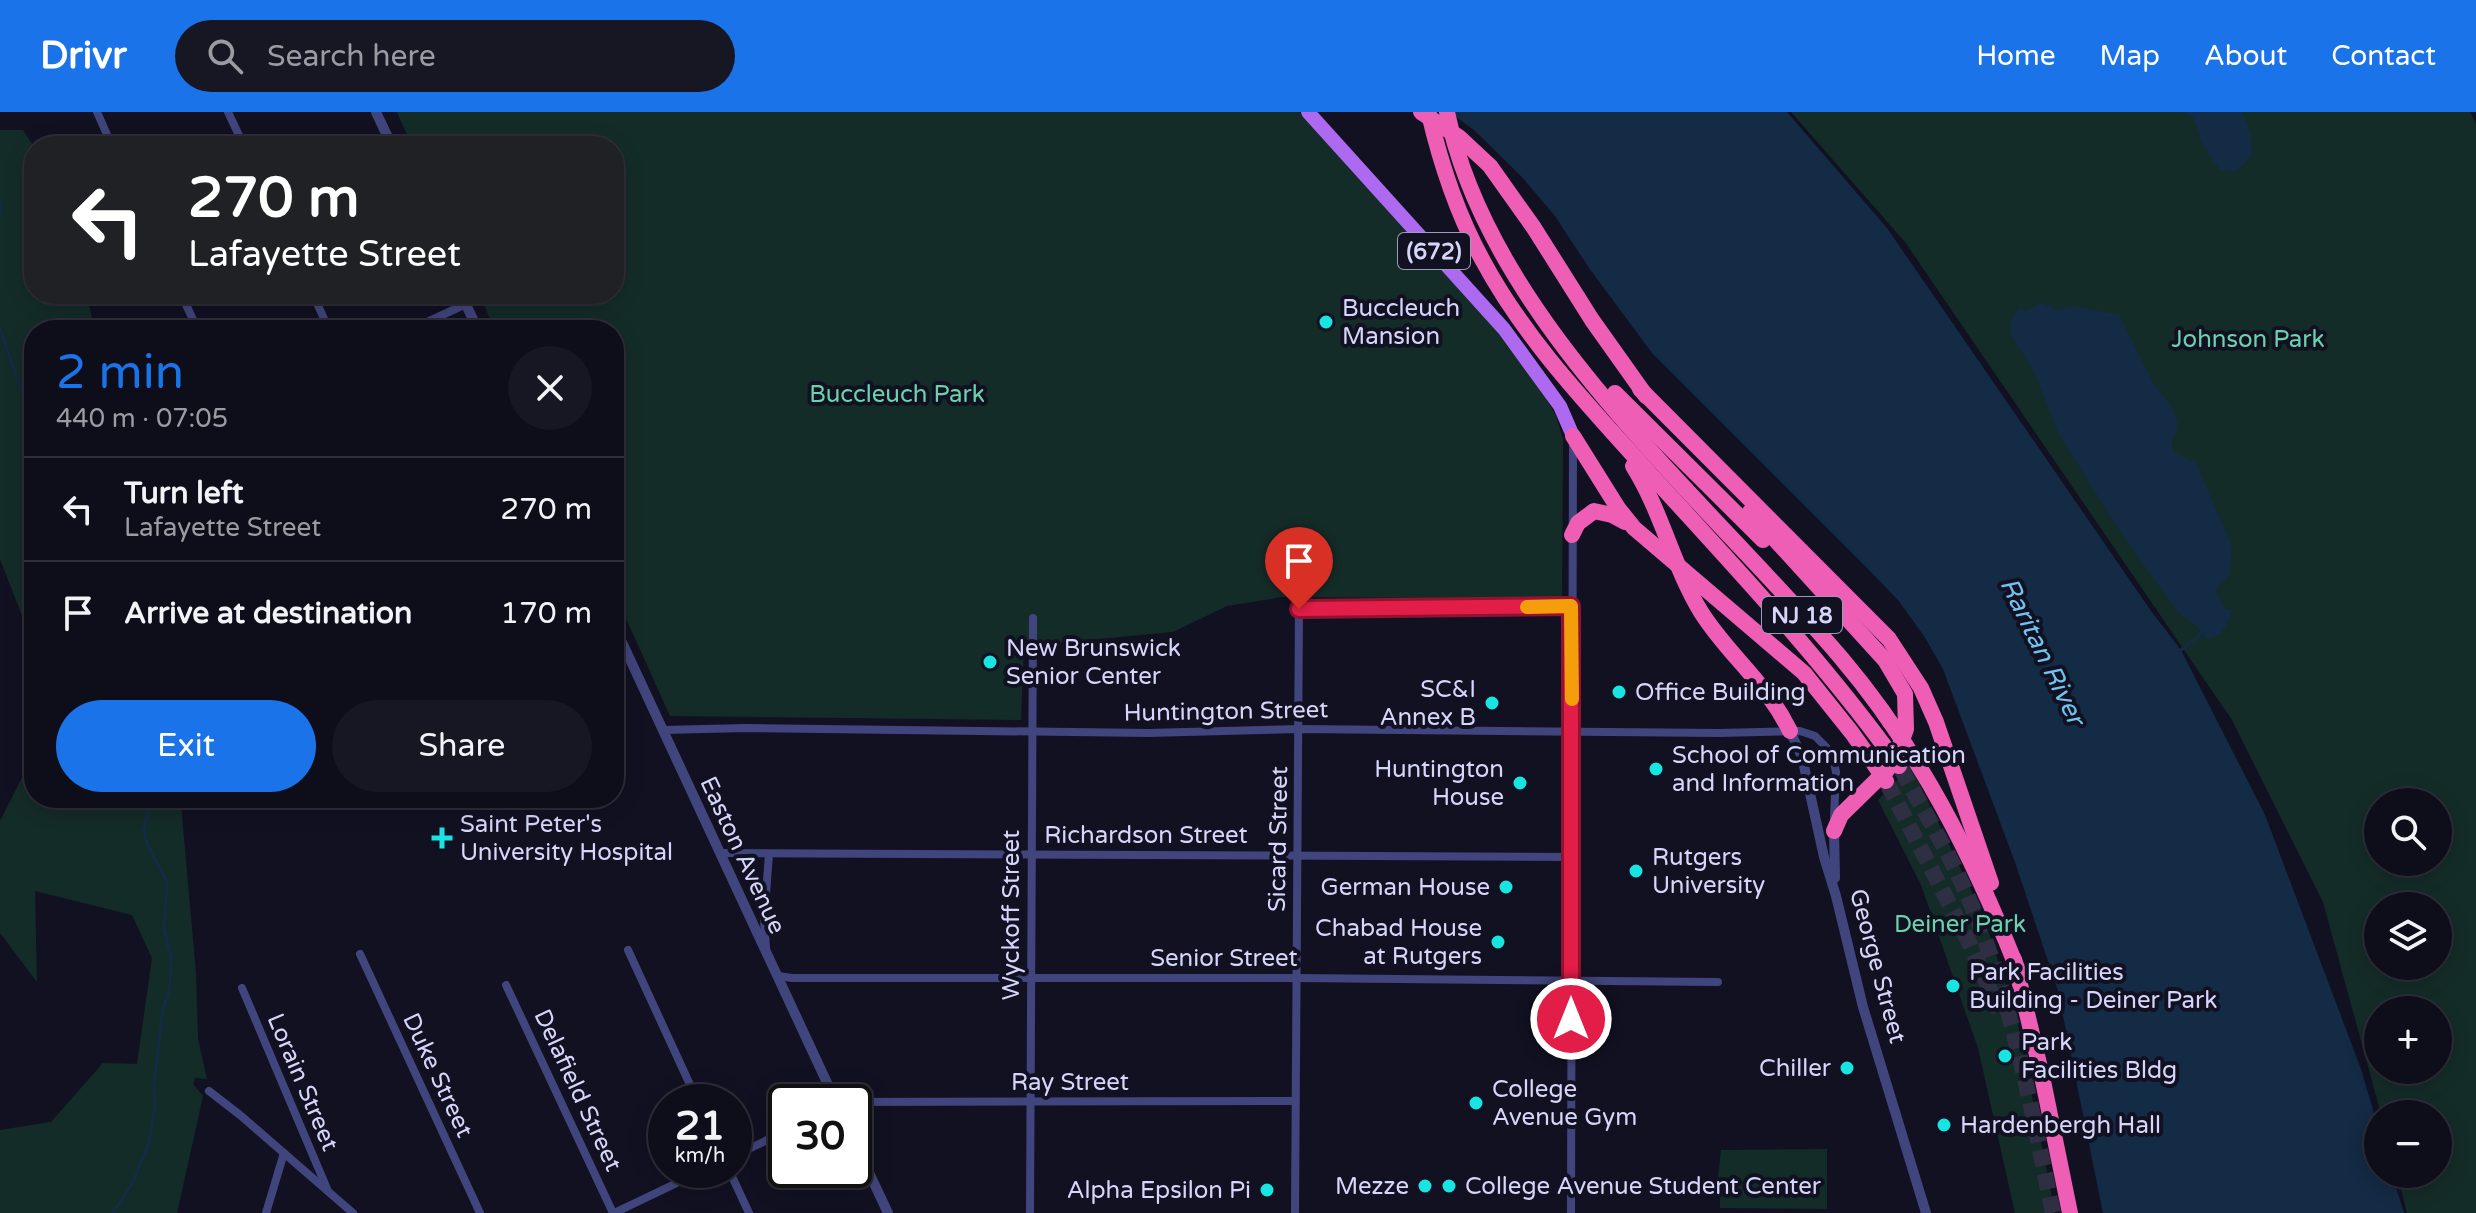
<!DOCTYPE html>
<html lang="en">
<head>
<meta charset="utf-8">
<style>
  body { margin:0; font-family:"Varela Round",sans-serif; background:#171623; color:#f1f3f6; height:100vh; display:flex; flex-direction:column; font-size:30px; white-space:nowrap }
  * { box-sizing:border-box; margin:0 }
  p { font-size:26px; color:#9b9ca2 }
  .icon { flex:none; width:44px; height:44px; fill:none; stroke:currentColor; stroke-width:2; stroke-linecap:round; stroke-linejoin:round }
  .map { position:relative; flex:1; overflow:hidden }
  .side { position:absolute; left:24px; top:208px; width:600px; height:488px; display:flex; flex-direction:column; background:#0e0d1a; border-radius:32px; box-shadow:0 4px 20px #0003,0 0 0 2px #2e2d39 }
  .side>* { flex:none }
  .hud { position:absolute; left:24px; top:24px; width:600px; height:168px; border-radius:32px; box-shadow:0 4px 20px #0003,0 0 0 2px #2e2d39; background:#202124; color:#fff; overflow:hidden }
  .fabs { position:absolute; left:2364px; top:676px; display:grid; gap:16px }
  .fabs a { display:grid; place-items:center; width:88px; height:88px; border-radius:50%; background:#0e0d1a; box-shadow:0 4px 20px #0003,0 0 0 2px #2e2d39; font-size:40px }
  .speed { position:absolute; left:648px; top:972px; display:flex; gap:16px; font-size:40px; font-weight:700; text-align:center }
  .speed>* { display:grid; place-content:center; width:104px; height:104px; border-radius:50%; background:#0e0d1a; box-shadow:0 4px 20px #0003,0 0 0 2px #2e2d39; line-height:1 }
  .speed small { font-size:20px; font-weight:400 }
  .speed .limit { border:4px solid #111; border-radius:12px; background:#fff; color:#111 }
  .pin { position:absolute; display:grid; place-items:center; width:68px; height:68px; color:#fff; margin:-82px -34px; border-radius:50% 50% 50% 0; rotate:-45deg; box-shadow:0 0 8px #0007 }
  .pin .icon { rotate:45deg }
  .me { position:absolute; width:88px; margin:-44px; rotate:0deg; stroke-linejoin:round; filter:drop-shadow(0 0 6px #0008) }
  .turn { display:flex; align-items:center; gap:28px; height:168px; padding:0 32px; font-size:36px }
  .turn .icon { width:104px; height:104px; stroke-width:2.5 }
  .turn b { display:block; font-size:56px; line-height:68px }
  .round { display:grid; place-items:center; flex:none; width:84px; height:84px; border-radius:42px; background:#171623 }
  .head { display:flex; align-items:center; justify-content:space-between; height:136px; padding:0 32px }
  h1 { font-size:48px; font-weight:600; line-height:60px; color:#1a73e8 }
  .primary-button { display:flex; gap:16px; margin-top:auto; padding:16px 32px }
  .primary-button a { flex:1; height:92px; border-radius:48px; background:#1a73e8; color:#fff; font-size:32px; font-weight:600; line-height:92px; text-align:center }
  .primary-button a+a { background:#171623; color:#f1f3f6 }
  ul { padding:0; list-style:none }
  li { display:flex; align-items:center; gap:24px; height:104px; padding:0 32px; border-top:2px solid #2e2d39 }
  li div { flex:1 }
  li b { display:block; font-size:30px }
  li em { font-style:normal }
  header { display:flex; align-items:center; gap:48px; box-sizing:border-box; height:112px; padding:0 40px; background:#1a73e8; color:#fff }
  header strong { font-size:38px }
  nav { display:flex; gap:44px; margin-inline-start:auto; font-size:28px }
  .search { width:560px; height:72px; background:#171623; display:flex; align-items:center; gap:20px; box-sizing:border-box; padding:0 28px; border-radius:44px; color:#9b9ca2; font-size:30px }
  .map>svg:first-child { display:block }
  .green { fill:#142c28; fill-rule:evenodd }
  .water { fill:#132b44 }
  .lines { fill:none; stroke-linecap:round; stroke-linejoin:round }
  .stream { stroke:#132b44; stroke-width:3 }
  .motorway-tunnel { stroke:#2f2f43; stroke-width:16; stroke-dasharray:16 8; stroke-linecap:butt }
  .minor { stroke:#41457d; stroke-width:8 }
  .tertiary { stroke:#41457d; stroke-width:10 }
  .primary { stroke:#ad69ef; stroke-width:14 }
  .motorway { stroke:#ee5eb4; stroke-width:16 }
  .route-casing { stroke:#92132f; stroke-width:20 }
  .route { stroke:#e11d48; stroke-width:14 }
  .slow { stroke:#f59e0b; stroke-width:14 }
  .poi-dot { fill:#18e5e2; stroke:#121122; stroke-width:3 }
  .labels { text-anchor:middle; stroke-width:8; stroke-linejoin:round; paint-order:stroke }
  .shield { fill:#121122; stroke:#9b9bba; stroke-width:2 }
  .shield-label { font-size:22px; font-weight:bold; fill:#d6d6fb }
  .poi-label { font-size:24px; fill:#d6d6fb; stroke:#121122; text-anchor:start }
  .park-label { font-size:24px; fill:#6ad3ad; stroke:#121122 }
  .street-label { font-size:24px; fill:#d6d6fb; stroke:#121122 }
  .water-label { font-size:26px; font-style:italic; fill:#6fc3f0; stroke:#121122 }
</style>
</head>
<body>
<header>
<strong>Drivr</strong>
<div class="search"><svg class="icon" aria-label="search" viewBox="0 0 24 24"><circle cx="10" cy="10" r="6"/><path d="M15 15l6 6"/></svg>Search here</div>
<nav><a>Home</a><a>Map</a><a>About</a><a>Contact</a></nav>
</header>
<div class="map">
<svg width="2476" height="1101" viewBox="0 0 2476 1101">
  <rect width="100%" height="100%" fill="#121122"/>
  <g class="green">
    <polygon points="397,0 1299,0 1503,225 1539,273 1556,304 1563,327 1563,341 1562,487 1282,485 1227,494 1173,520 1024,534 1021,608 670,604 614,480 614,218 495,218 479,182 614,182 614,34 412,34"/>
    <path d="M1791 0H2470L2476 12V1101H2407L2397 1062H2438V1002H2381L2323 790 2232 608 1905 130ZM2378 690H2438V750H2378ZM2378 794H2438V854H2378ZM2378 898H2438V958H2378Z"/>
    <polygon points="0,18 23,18 34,35 34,182 86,182 95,218 34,218 34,620 26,514 0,447"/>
    <polygon points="34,642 34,686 201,686 181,693 196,861 198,927 207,967 195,966 193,972 203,984 177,1101 0,1101 0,1018 51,1010 103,951 137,952 152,846 132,803 35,779 37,870 0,821 0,709"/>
    <polygon points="1911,654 1984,805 2017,908 2055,1101 2015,1101 1978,936 1921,773 1878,688"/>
    <polygon points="1827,1037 1827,1097 1720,1096 1720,1077 1717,1076 1721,1038"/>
  </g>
  <g class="water">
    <polygon points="1449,0 1787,0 1887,116 2151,499 2181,538 2265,703 2361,957 2378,1015 2378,1062 2392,1062 2404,1101 2103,1101 2058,879 2016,753 1943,557 1924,524 1898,488 1866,455 1652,241 1589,156 1555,104 1521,64 1474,18"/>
    <polygon points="2184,0 2242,0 2251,22 2252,43 2236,60 2220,58 2204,35 2192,4"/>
    <path d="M2044 190 2046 194 2050 193 2057 198 2073 194 2119 203 2153 271 2170 292 2178 311 2176 313 2178 317C2161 343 2184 343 2196 351L2232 434 2229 465H2226V469L2220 472 2216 479 2225 497 2232 498C2228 512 2223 524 2207 527L2196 514 2178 500 2153 466 2122 422 2058 321 2035 261 2011 223V210L2017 198 2022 195 2025 199Z"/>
  </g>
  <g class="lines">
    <g class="stream">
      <polyline points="0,89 0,102"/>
      <polyline points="0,216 21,278 34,309"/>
      <polyline points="2181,538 2202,521"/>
      <polyline points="113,1101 133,1070 149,1031 155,996 154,974 163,897 170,875 171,844 164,818 167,770 147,732 144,717 151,686"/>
    </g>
    <g class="motorway-tunnel">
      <path d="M1901 657C1924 699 1950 742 1969 787 2012 887 2031 995 2053 1101"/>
      <polyline points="1887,671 1969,830 1999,899"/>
    </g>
    <g class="minor">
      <polyline points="97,0 112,34"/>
      <polyline points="228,0 244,34"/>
      <polyline points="181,182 198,218"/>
      <polyline points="313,182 329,218"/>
      <polyline points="410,218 466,192"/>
      <polyline points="663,618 746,616 1148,621 1299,617 1720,621 1800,619 1815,624 1832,641 1836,660 1834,706"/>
      <polyline points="721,741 1572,745"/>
      <polyline points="766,835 764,808 769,742"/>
      <polyline points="628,838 698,990"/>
      <polyline points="360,842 480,1101"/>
      <polyline points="778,864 792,866 1296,866 1718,870"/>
      <polyline points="506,873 613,1101"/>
      <polyline points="242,876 328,1079"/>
      <polyline points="209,979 240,1003 353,1101"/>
      <polyline points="845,990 1295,989"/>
      <polyline points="734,1044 786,1019"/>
      <polyline points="729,1058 749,1101"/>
      <polyline points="266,1101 284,1041"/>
      <polyline points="614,1101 704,1058"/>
      <polyline points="1030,1101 1033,506"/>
      <polyline points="1295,1101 1299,497 1571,494"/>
      <polyline points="1571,1101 1573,328"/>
    </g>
    <g class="tertiary">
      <polyline points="376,0 392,34"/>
      <polyline points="461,182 478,218"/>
      <polyline points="614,513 836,990"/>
      <polyline points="1790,619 1802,645 1824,745 1836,784 1863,895 1926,1101"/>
      <polyline points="1834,719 1835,766"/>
      <polyline points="854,1029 888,1101"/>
    </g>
    <polyline class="primary" points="1308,0 1504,217 1560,294 1573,324"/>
    <g class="motorway">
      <polyline points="1421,0 1460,26 1490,54 1534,116 1592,208 1646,284"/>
      <path d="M1447 0C1490 211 1708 388 1842 547 1920 639 1973 745 2017 856"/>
      <path d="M1429 2C1441 53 1457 102 1483 149 1526 229 1591 296 1651 363 1737 457 1824 550 1899 654"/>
      <polyline points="1640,277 1889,527 1921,576 1936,610 1991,771"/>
      <polyline points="1615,281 1763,428"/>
      <polyline points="1573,324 1618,396 1634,416 1804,561 1852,621 1886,669"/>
      <path d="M1633 354C1662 400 1673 454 1701 500 1728 543 1766 570 1790 619"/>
      <polyline points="1750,400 1885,548 1905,582 1906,617 1897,642 1887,658 1841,703 1834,719"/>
      <polyline points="1572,423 1578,411 1594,399 1612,403 1625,410"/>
      <polyline points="2014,847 2042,964 2070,1101"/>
    </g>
  </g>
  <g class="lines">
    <defs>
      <polyline id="route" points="1299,497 1571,494 1571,907"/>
    </defs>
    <use href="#route" class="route-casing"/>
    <use href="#route" class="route"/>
    <polyline class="slow" points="1527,495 1571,494 1572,587"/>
  </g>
  <g class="poi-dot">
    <circle cx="1326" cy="210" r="8"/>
    <circle cx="990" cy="550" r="8"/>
    <circle cx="1619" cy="580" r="8"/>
    <circle cx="1492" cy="591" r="8"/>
    <circle cx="1656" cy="657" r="8"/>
    <circle cx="1520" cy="671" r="8"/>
    <path d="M438 714h8v8h8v8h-8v8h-8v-8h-8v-8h8z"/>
    <circle cx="1636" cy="759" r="8"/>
    <circle cx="1506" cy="775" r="8"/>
    <circle cx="1498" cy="830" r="8"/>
    <circle cx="1953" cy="874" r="8"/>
    <circle cx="2005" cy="944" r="8"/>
    <circle cx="1847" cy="956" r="8"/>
    <circle cx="1476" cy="991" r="8"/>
    <circle cx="1944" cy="1013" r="8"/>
    <circle cx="1425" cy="1074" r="8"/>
    <circle cx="1449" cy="1074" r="8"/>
    <circle cx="1267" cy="1078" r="8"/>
  </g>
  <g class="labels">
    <g class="shield">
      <rect x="1398" y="121" width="72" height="36" rx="6"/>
      <rect x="1762" y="485" width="80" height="36" rx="6"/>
    </g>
    <g class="shield-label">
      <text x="1434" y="147">(672)</text>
      <text x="1802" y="511">NJ 18</text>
    </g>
    <g class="poi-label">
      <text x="1342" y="204">Buccleuch<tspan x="1342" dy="28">Mansion</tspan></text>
      <text x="1006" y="544">New Brunswick<tspan x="1006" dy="28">Senior Center</tspan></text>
      <text x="1476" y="585" text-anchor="end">SC&amp;I<tspan x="1476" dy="28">Annex B</tspan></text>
      <text x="1635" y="588">Office Building</text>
      <text x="1672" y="651">School of Communication<tspan x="1672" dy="28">and Information</tspan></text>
      <text x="1504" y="665" text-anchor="end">Huntington<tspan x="1504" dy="28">House</tspan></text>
      <text x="460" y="720">Saint Peter's<tspan x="460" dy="28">University Hospital</tspan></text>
      <text x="1652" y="753">Rutgers<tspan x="1652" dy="28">University</tspan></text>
      <text x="1490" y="783" text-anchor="end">German House</text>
      <text x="1482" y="824" text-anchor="end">Chabad House<tspan x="1482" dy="28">at Rutgers</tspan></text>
      <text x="1969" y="868">Park Facilities<tspan x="1969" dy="28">Building - Deiner Park</tspan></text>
      <text x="2021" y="938">Park<tspan x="2021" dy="28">Facilities Bldg</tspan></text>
      <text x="1831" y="964" text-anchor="end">Chiller</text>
      <text x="1492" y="985">College<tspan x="1492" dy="28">Avenue Gym</tspan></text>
      <text x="1960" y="1021">Hardenbergh Hall</text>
      <text x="1409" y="1082" text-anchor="end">Mezze</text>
      <text x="1465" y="1082">College Avenue Student Center</text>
      <text x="1251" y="1086" text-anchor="end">Alpha Epsilon Pi</text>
    </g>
    <g class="park-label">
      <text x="2248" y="235">Johnson Park</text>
      <text x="897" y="290">Buccleuch Park</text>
      <text x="1960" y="820">Deiner Park</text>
    </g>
    <g class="street-label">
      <text transform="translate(1226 599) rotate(-1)" y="8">Huntington Street</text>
      <text x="1146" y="731">Richardson Street</text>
      <text transform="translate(1278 727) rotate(-89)" y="8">Sicard Street</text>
      <text transform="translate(743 743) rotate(65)" y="8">Easton Avenue</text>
      <text transform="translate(1011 803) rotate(-90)" y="8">Wyckoff Street</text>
      <text x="1224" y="854">Senior Street</text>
      <text transform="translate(1878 854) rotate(75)" y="8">George Street</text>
      <text transform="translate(438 963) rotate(65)" y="8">Duke Street</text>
      <text transform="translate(303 970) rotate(67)" y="8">Lorain Street</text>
      <text x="1070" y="978">Ray Street</text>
      <text transform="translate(578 978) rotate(65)" y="8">Delafield Street</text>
    </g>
    <g class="water-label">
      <text transform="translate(2043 539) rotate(64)" y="9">Raritan River</text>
    </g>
  </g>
</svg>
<div class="fabs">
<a><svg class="icon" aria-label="search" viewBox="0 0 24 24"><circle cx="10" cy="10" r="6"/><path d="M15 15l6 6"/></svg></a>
<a><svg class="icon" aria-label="layers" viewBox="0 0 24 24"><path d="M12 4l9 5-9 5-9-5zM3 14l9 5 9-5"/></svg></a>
<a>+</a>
<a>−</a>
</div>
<div class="speed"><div>21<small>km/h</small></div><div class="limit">30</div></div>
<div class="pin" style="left:1299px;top:497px;background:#d93025"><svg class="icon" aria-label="arrive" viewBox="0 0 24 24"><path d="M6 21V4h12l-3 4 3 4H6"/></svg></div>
<svg class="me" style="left:1571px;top:907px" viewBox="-20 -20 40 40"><circle r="17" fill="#e11d48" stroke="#fff" stroke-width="3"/><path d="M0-11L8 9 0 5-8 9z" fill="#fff"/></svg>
<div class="hud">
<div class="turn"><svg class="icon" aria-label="left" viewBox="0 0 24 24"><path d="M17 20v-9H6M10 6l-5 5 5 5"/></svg><div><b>270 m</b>Lafayette Street</div></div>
</div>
<section class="side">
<div class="head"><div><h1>2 min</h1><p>440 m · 07:05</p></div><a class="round"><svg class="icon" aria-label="close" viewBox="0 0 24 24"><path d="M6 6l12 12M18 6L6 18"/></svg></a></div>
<ul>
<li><svg class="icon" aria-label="left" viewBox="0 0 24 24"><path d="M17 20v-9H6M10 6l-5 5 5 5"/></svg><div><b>Turn left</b><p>Lafayette Street</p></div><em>270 m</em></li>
<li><svg class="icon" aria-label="arrive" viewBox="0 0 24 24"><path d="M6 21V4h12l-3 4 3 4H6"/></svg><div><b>Arrive at destination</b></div><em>170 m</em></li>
</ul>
<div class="primary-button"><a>Exit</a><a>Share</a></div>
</section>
</div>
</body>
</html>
